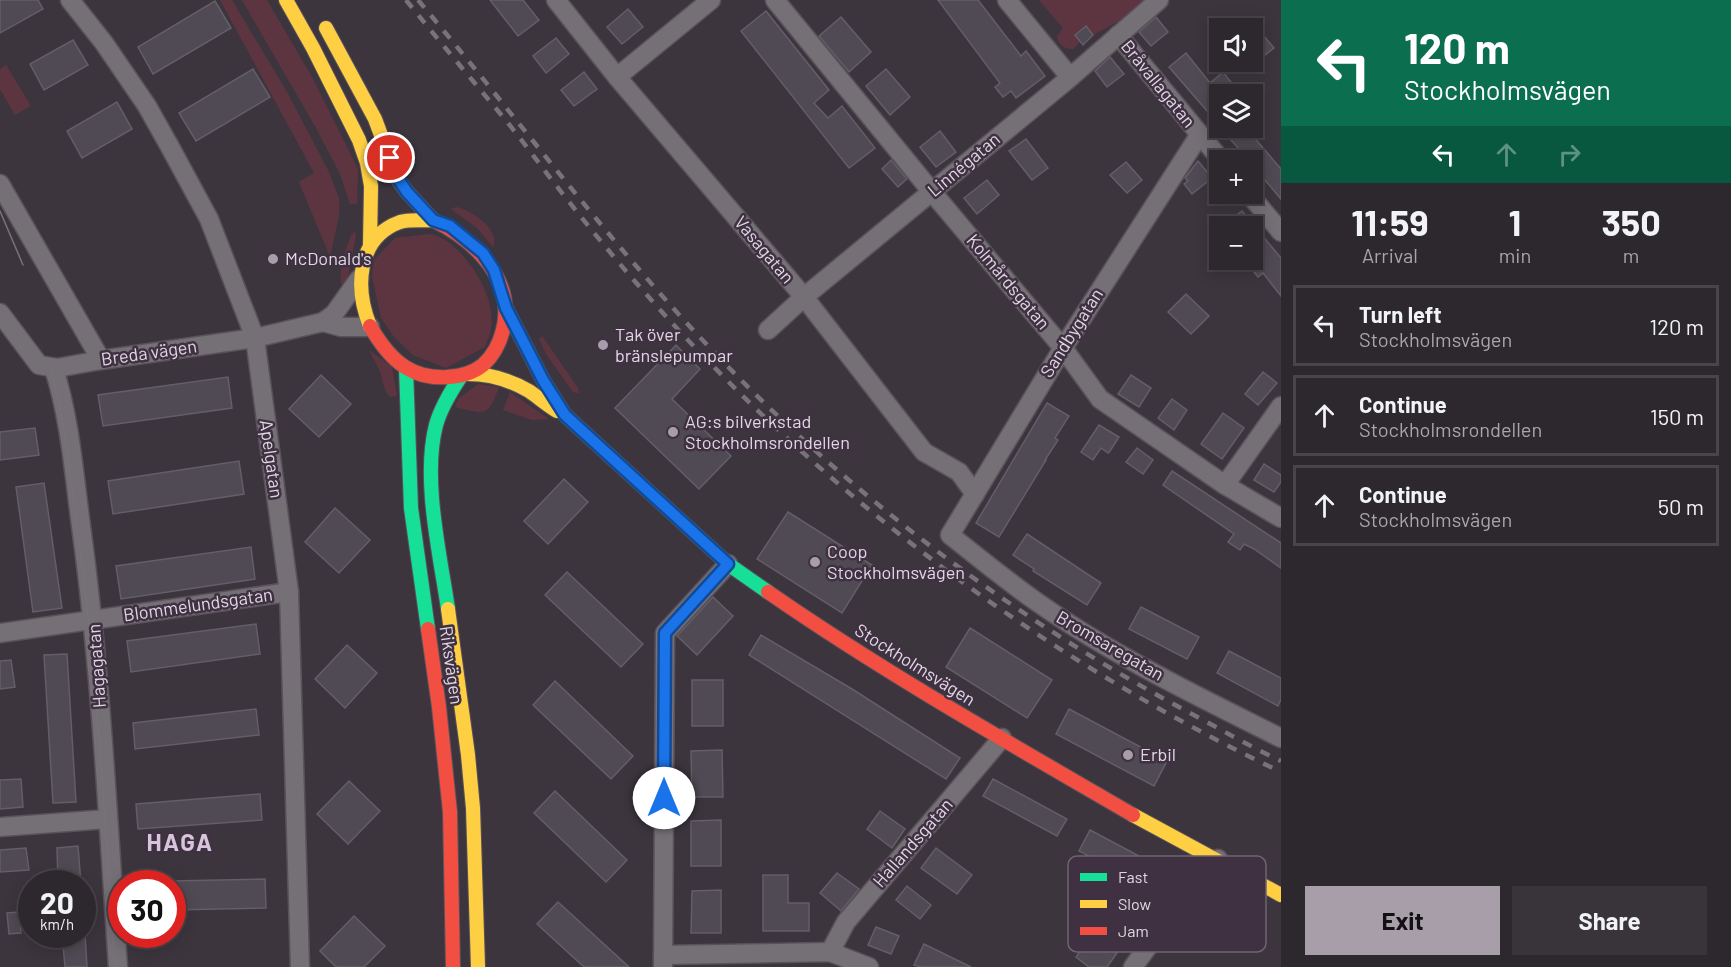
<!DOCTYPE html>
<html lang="en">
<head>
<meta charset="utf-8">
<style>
  body { margin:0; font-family:Barlow,sans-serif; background:#39343a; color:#f1f3f6; height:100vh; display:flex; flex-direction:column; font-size:22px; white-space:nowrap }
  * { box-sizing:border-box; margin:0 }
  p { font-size:20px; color:#a7a6aa }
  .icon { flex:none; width:33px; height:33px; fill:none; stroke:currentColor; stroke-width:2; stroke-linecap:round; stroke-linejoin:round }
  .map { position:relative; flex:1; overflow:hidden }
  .drawer { display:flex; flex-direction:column; background:#2d282e; width:450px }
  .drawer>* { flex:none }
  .guide { background:#0b6e4f; color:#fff; overflow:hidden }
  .buttons { position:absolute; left:1209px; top:18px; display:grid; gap:12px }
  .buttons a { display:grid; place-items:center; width:54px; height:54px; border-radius:0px; background:#2d282e; box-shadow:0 3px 15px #0003,0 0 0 2px #48444a; font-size:30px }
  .speed { position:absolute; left:18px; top:870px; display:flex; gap:12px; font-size:30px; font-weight:700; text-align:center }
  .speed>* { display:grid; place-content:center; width:78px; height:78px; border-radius:50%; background:#2d282e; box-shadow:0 3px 15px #0003,0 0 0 2px #48444a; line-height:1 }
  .speed small { font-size:15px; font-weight:400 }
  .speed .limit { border:9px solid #d22; background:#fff; color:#111 }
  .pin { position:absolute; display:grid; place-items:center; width:51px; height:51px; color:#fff; margin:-26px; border:3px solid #fff; border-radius:50%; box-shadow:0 2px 6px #0007 }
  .me { position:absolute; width:66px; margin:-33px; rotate:0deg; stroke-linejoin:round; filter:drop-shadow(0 0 4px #0008) }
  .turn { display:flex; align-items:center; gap:21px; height:126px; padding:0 24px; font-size:27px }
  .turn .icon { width:78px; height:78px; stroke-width:2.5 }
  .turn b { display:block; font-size:42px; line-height:51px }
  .lanes { display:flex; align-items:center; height:57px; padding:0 24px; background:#0003; justify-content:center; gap:30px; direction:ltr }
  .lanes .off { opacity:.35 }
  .eta { display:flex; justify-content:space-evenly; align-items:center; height:102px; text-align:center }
  .eta b { font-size:36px; font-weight:700; line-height:42px }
  .button { display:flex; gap:12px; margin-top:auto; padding:12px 24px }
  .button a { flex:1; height:69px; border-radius:0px; background:#a79ea9; color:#111; font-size:24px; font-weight:700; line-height:69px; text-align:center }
  .button a+a { background:#39343a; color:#f1f3f6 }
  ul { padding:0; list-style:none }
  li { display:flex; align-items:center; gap:18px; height:81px; margin:0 12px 9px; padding:0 12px; border:3px solid #48444a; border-radius:0px }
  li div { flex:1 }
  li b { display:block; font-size:22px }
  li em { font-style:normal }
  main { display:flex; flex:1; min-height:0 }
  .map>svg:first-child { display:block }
  .green { fill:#5d3541 }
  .building { fill:#4f4a53; stroke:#635e67; stroke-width:1.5 }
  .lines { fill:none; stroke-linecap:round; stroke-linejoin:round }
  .street-casing { stroke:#59525a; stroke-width:21 }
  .fast-casing { stroke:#59525a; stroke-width:16 }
  .slow-casing { stroke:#59525a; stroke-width:16 }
  .jam-casing { stroke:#59525a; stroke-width:16 }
  .street { stroke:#756f76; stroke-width:18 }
  .fast { stroke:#16e098; stroke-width:14 }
  .slow { stroke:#ffcf43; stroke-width:14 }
  .jam { stroke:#f24e42; stroke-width:14 }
  .tram { stroke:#787279; stroke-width:1.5 }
  .rail { stroke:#787279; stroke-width:4.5; stroke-dasharray:10 10; stroke-linecap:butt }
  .route-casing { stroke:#114b97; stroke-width:15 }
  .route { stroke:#1a73e8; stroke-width:10 }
  .poi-dot { fill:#a79ea9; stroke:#3f3142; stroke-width:2 }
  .labels { text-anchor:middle; stroke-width:5; stroke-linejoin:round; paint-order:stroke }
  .street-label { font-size:18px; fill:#e0d7e2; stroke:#3f3142 }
  .poi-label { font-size:18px; fill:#e0d7e2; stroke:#3f3142; text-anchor:start }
  .district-label { font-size:24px; font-weight:bold; letter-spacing:1.5px; fill:#d7c5db; stroke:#3f3142 }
  .key { fill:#3f3142; stroke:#6f6372; stroke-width:1.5 }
  .key-label { font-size:16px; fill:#e0d7e2 }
</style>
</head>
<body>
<main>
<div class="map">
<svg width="1281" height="967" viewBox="0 0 1281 967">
  <rect width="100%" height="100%" fill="#3c353e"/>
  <g class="green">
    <polygon points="220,0 232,0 287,92 329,172 339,198 339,216 330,257 299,182 314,173"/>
    <polygon points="242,0 267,0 312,77 358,169 357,204 350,204 340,174 316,128"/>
    <path d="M1039 0H1146L1119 21 1093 35 1086 27 1075 35 1080 42 1073 49C1064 49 1059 45 1057 37L1063 28Z"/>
    <polygon points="6,65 31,106 15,115 0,89 0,69"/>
    <path d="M456 207C467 209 487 221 492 233 495 238 494 242 494 248L477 228 451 209Z"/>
    <path d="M355 231 356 236 348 276 342 286C337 271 346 250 351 235Z"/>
    <path d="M431 234C437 236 444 239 448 242 472 260 496 298 491 329 490 335 487 341 485 347L446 368 413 355 394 337 381 318 372 276 374 260 395 238Z"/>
    <polygon points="542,336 578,388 579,394 573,392 546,354 539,339"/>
    <polygon points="369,350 392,367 397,396 390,397 385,390 380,371"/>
    <path d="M478 384 499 387C488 418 484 414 455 407L458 399Z"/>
    <polygon points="510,392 549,419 532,420 503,410"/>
  </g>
  <g class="building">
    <polygon points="0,0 38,0 43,9 0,33"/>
    <polygon points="490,0 523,0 539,20 518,36"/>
    <polygon points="938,0 978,0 1021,56 1026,51 1045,76 1016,98 1011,91 1003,97 995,87 1000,83"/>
    <polygon points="215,1 231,28 153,74 138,47"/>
    <polygon points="628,9 643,27 622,44 607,27"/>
    <polygon points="766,11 829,90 814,103 828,118 842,106 875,148 849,168 741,31"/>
    <polygon points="841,17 871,52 849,72 819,36"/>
    <polygon points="1156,17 1168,32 1151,46 1139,32"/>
    <polygon points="1252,22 1274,48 1260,59 1252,51"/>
    <polygon points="1086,26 1093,35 1083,45 1075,35"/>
    <polygon points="556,38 569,54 546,73 533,56"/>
    <polygon points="73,40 88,65 44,90 30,64"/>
    <polygon points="1186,53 1210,83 1223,72 1235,87 1226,94 1220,94 1220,126 1169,67"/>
    <polygon points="1110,57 1124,74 1107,87 1095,71"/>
    <polygon points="253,69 270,97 196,141 179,113"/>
    <polygon points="886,69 910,97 890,115 866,86"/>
    <polygon points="584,72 597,89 574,106 561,90"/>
    <polygon points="117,102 132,129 82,158 67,131"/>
    <polygon points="1220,128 1246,128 1281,169 1281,199 1252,165 1252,160 1249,160"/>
    <polygon points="940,131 956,152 936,167 920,147"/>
    <polygon points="1026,139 1048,168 1032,180 1009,151"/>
    <polygon points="891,160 907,179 898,187 882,169"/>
    <polygon points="1198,161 1212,178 1192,194 1184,184 1188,181 1185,178"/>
    <polygon points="1126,162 1142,180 1127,193 1110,175"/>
    <polygon points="987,180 999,195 977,214 964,198"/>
    <polygon points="1242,211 1281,258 1281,296 1263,273 1258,277 1246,262 1252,260 1252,226 1223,226"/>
    <polygon points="1186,294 1209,316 1191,334 1168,312"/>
    <polygon points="676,345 700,369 672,399 731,456 699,489 615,408"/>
    <polygon points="1263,372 1277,383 1258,405 1245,394"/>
    <polygon points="321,375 351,404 319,437 289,409"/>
    <polygon points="1131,375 1151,388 1139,407 1118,394"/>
    <polygon points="228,377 232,408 103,426 98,395"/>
    <polygon points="1172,399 1187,410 1174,430 1158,418"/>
    <polygon points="1047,403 1069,416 1055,438 1058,440 1045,460 1046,460 999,537 976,523"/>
    <polygon points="1223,413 1244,428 1222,459 1201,444"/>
    <polygon points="1099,425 1119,437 1110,451 1108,453 1101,448 1093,460 1081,452"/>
    <polygon points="35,428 39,455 0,460 0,432"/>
    <polygon points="1137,448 1153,460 1143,474 1126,462"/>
    <polygon points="239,461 244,494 113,514 108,481"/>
    <polygon points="1264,464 1281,475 1281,482 1274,492 1254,480"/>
    <polygon points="1172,471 1281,543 1281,568 1254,549 1244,544 1240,550 1228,542 1234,534 1163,485"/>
    <polygon points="564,479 588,502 548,544 524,521"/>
    <polygon points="44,483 62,608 33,612 16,487"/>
    <polygon points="335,508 370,540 339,573 305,542"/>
    <polygon points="788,512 872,565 842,613 757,559"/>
    <polygon points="1027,534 1101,583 1087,605 1033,571 1034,569 1013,555"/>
    <polygon points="251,547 255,579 121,599 116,566"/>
    <polygon points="567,572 643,644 621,667 545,595"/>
    <polygon points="713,597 733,616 697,655 677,636"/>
    <polygon points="1141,607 1199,637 1187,659 1129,629"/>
    <polygon points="256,624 260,654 131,672 127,641"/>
    <polygon points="970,628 1052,680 1027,718 946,667"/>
    <polygon points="761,635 852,689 960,758 946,779 749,655"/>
    <polygon points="347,645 377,673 345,708 315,679"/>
    <polygon points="1229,651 1281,678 1281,699 1278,706 1217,673"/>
    <polygon points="67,654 76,802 53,803 44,655"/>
    <polygon points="11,660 15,687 0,689 0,661"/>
    <rect x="692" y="680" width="31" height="46"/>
    <polygon points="555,681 633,756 611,779 533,705"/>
    <polygon points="256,709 259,735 135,749 133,723"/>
    <polygon points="1069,709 1167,761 1154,786 1056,734"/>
    <polygon points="722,750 723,797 692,797 691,751"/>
    <polygon points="21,779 23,807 0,809 0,780"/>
    <polygon points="993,779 1067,819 1057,836 983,796"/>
    <polygon points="349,781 380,811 348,844 317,814"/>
    <polygon points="555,791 627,860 606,882 534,813"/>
    <polygon points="260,794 262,820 138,829 136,804"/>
    <polygon points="880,811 905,829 892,848 867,829"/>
    <polygon points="721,820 721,866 691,866 691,821"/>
    <polygon points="1090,830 1173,874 1162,894 1079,851"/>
    <polygon points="78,846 81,884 58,884 57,848"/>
    <polygon points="26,848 29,870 0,872 0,850"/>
    <polygon points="936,848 972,875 957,894 921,868"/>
    <polygon points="837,873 859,889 841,911 820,893"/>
    <polygon points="763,875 788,875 788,903 809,903 809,931 763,931"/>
    <polygon points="265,879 266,908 172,910 172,881"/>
    <polygon points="907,886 931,905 920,919 896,900"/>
    <polygon points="721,890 721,933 691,933 692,891"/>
    <polygon points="558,902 629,967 584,967 537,924"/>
    <polygon points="19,912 21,933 9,934 7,913"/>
    <polygon points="354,916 385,946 364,967 336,967 320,951"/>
    <polygon points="876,927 899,936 891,954 868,945"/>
    <polygon points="62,934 85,934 87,967 65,967"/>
    <polygon points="1092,935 1117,953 1107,967 1089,967 1076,957"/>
    <polygon points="924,944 971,967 921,967 914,965"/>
  </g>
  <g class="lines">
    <defs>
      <g id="street">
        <polyline points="70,0 104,43 147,106 170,147 209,219 255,338 289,592 300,967"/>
        <polyline points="556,0 617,77 804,297 924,452 959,472 975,494"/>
        <polyline points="775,0 932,192 1063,348 1100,399 1225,485 1281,518"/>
        <polyline points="1007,0 1070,77"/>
        <polyline points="1118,35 1221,160"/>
        <polyline points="617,77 711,0"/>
        <path d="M1200 134 1063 348 950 535C979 558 1007 581 1037 602 1112 655 1199 697 1281 738"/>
        <polyline points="0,184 101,360"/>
        <polyline points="1249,194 1281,232"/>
        <polyline points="0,313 39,365 57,368 101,360 255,338 323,322 334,314 359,279"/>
        <polyline points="323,322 341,327 370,327"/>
        <polyline points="768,330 804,297 1066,81 1159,0"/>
        <path d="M54 369C70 419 74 474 81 526 101 672 108 820 118 967"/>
        <polyline points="1225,485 1281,406"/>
        <polyline points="0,633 289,592"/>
        <polyline points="0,827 108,819"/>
        <polyline points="830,952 846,922 1002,738"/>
        <polyline points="663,955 830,952 869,967"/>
        <polyline points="663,967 665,633 728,564"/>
        <polyline points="1133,967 1174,911 1218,859"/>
      </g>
      <g id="fast">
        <polyline points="506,308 543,380 565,415 728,564 768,592"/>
        <polyline points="406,368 411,508 428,629"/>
        <path d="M448 609C440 554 422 479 436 425 441 407 451 391 461 376"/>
      </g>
      <g id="slow">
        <polyline points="286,0 313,48 359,140 367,163 371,186 370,245"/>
        <polyline points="326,28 375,119 397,178 407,192 433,220"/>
        <path d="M370 326C355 289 356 238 400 222 410 219 423 221 433 220"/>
        <path d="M468 374C490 374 510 380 529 391 538 397 547 405 557 411"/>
        <polyline points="448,609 468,755 473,808 478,967"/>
        <polyline points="1133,815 1281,895"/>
      </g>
      <g id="jam">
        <path d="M370 326C378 340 391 358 405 367 426 381 463 381 483 365 493 356 500 342 503 330 516 279 474 240 433 220"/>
        <path d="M768 592C885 673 1009 743 1133 815"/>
        <polyline points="428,629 439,707 450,812 453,967"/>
      </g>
    </defs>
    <use href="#street" class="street-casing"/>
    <use href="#fast" class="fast-casing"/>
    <use href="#slow" class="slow-casing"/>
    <use href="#jam" class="jam-casing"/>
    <use href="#street" class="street"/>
    <use href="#fast" class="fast"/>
    <use href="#slow" class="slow"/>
    <use href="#jam" class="jam"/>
    <g class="tram">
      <polyline points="0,211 23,265"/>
      <path d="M50 368C64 410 67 454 73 497 96 653 104 810 115 967"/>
    </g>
    <g class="rail">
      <path d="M406 0C439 41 474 82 508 123 528 148 546 173 566 198 611 255 659 311 710 363 874 532 1069 671 1281 772"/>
      <path d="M418 0C516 116 606 239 711 349 853 499 1021 624 1203 720 1229 734 1255 749 1281 761"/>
    </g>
  </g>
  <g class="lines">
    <defs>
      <polyline id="route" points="390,158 397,177 407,192 433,220 450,226 483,253 494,270 506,308 523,341 543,380 565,415 728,564 665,633 664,798"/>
    </defs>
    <use href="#route" class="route-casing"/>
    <use href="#route" class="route"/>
  </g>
  <g class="poi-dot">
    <circle cx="273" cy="259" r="6"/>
    <circle cx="603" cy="345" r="6"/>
    <circle cx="673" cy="432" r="6"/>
    <circle cx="815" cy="562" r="6"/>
    <circle cx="1128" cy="755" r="6"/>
  </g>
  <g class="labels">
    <g class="street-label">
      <text transform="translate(1158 84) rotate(51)" y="6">Bråvallagatan</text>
      <text transform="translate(964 165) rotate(-40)" y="6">Linnégatan</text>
      <text transform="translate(764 250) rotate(50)" y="6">Vasagatan</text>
      <text transform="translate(1008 282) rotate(50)" y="6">Kolmårdsgatan</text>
      <text transform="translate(1072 333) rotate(-58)" y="6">Sandbygatan</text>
      <text transform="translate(149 353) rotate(-8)" y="6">Breda vägen</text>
      <text transform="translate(271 459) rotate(82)" y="6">Apelgatan</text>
      <text transform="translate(198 605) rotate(-8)" y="6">Blommelundsgatan</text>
      <text transform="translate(1110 646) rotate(30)" y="6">Bromsaregatan</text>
      <text transform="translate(451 665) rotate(82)" y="6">Riksvägen</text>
      <text transform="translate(915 665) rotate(32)" y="6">Stockholmsvägen</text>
      <text transform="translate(97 666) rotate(-94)" y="6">Hagagatan</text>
      <text transform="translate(913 843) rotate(-49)" y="6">Hallandsgatan</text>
    </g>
    <g class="poi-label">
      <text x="285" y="265">McDonald's</text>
      <text x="615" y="341">Tak över<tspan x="615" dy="21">bränslepumpar</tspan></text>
      <text x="685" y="428">AG:s bilverkstad<tspan x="685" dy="21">Stockholmsrondellen</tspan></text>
      <text x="827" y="558">Coop<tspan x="827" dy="21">Stockholmsvägen</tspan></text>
      <text x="1140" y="761">Erbil</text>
    </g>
    <g class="district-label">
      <text x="180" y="851">HAGA</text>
    </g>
  </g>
  <rect x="1068" y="856" width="198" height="96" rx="9" class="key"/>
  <rect x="1080" y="873" width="27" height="8" fill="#16e098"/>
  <rect x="1080" y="900" width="27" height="8" fill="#ffcf43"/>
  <rect x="1080" y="927" width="27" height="8" fill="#f24e42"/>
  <g class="key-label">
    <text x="1118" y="883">Fast</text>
    <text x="1118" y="910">Slow</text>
    <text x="1118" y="937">Jam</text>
  </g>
</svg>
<div class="buttons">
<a><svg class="icon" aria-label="sound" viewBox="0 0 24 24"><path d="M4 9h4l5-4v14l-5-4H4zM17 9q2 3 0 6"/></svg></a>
<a><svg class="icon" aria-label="layers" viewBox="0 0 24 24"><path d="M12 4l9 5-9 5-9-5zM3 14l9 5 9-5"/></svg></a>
<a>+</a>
<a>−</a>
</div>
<div class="speed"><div>20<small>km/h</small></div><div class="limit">30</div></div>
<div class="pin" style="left:390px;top:158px;background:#d93025"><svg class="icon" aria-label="arrive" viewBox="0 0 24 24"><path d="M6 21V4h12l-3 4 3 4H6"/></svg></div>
<svg class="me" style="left:664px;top:798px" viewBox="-20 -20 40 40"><circle r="19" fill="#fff"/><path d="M0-13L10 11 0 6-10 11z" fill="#1a73e8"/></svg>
</div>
<section class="drawer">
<div class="guide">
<div class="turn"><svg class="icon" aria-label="left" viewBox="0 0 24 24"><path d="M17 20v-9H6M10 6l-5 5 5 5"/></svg><div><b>120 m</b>Stockholmsvägen</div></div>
<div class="lanes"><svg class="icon" aria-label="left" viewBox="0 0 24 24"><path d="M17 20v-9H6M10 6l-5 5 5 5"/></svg><svg class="icon off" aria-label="ahead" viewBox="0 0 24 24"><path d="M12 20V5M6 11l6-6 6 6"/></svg><svg class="icon off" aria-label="right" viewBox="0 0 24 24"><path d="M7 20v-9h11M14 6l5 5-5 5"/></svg></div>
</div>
<div class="eta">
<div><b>11:59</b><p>Arrival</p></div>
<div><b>1</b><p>min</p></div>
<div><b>350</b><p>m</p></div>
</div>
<ul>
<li><svg class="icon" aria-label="left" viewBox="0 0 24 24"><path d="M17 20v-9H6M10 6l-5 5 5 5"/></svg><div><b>Turn left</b><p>Stockholmsvägen</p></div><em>120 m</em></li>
<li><svg class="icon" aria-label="ahead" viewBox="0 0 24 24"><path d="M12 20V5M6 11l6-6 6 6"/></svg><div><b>Continue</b><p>Stockholmsrondellen</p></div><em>150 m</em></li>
<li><svg class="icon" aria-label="ahead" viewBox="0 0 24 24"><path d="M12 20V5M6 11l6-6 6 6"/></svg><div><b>Continue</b><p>Stockholmsvägen</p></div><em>50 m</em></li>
</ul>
<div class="button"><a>Exit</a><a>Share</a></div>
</section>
</main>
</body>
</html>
